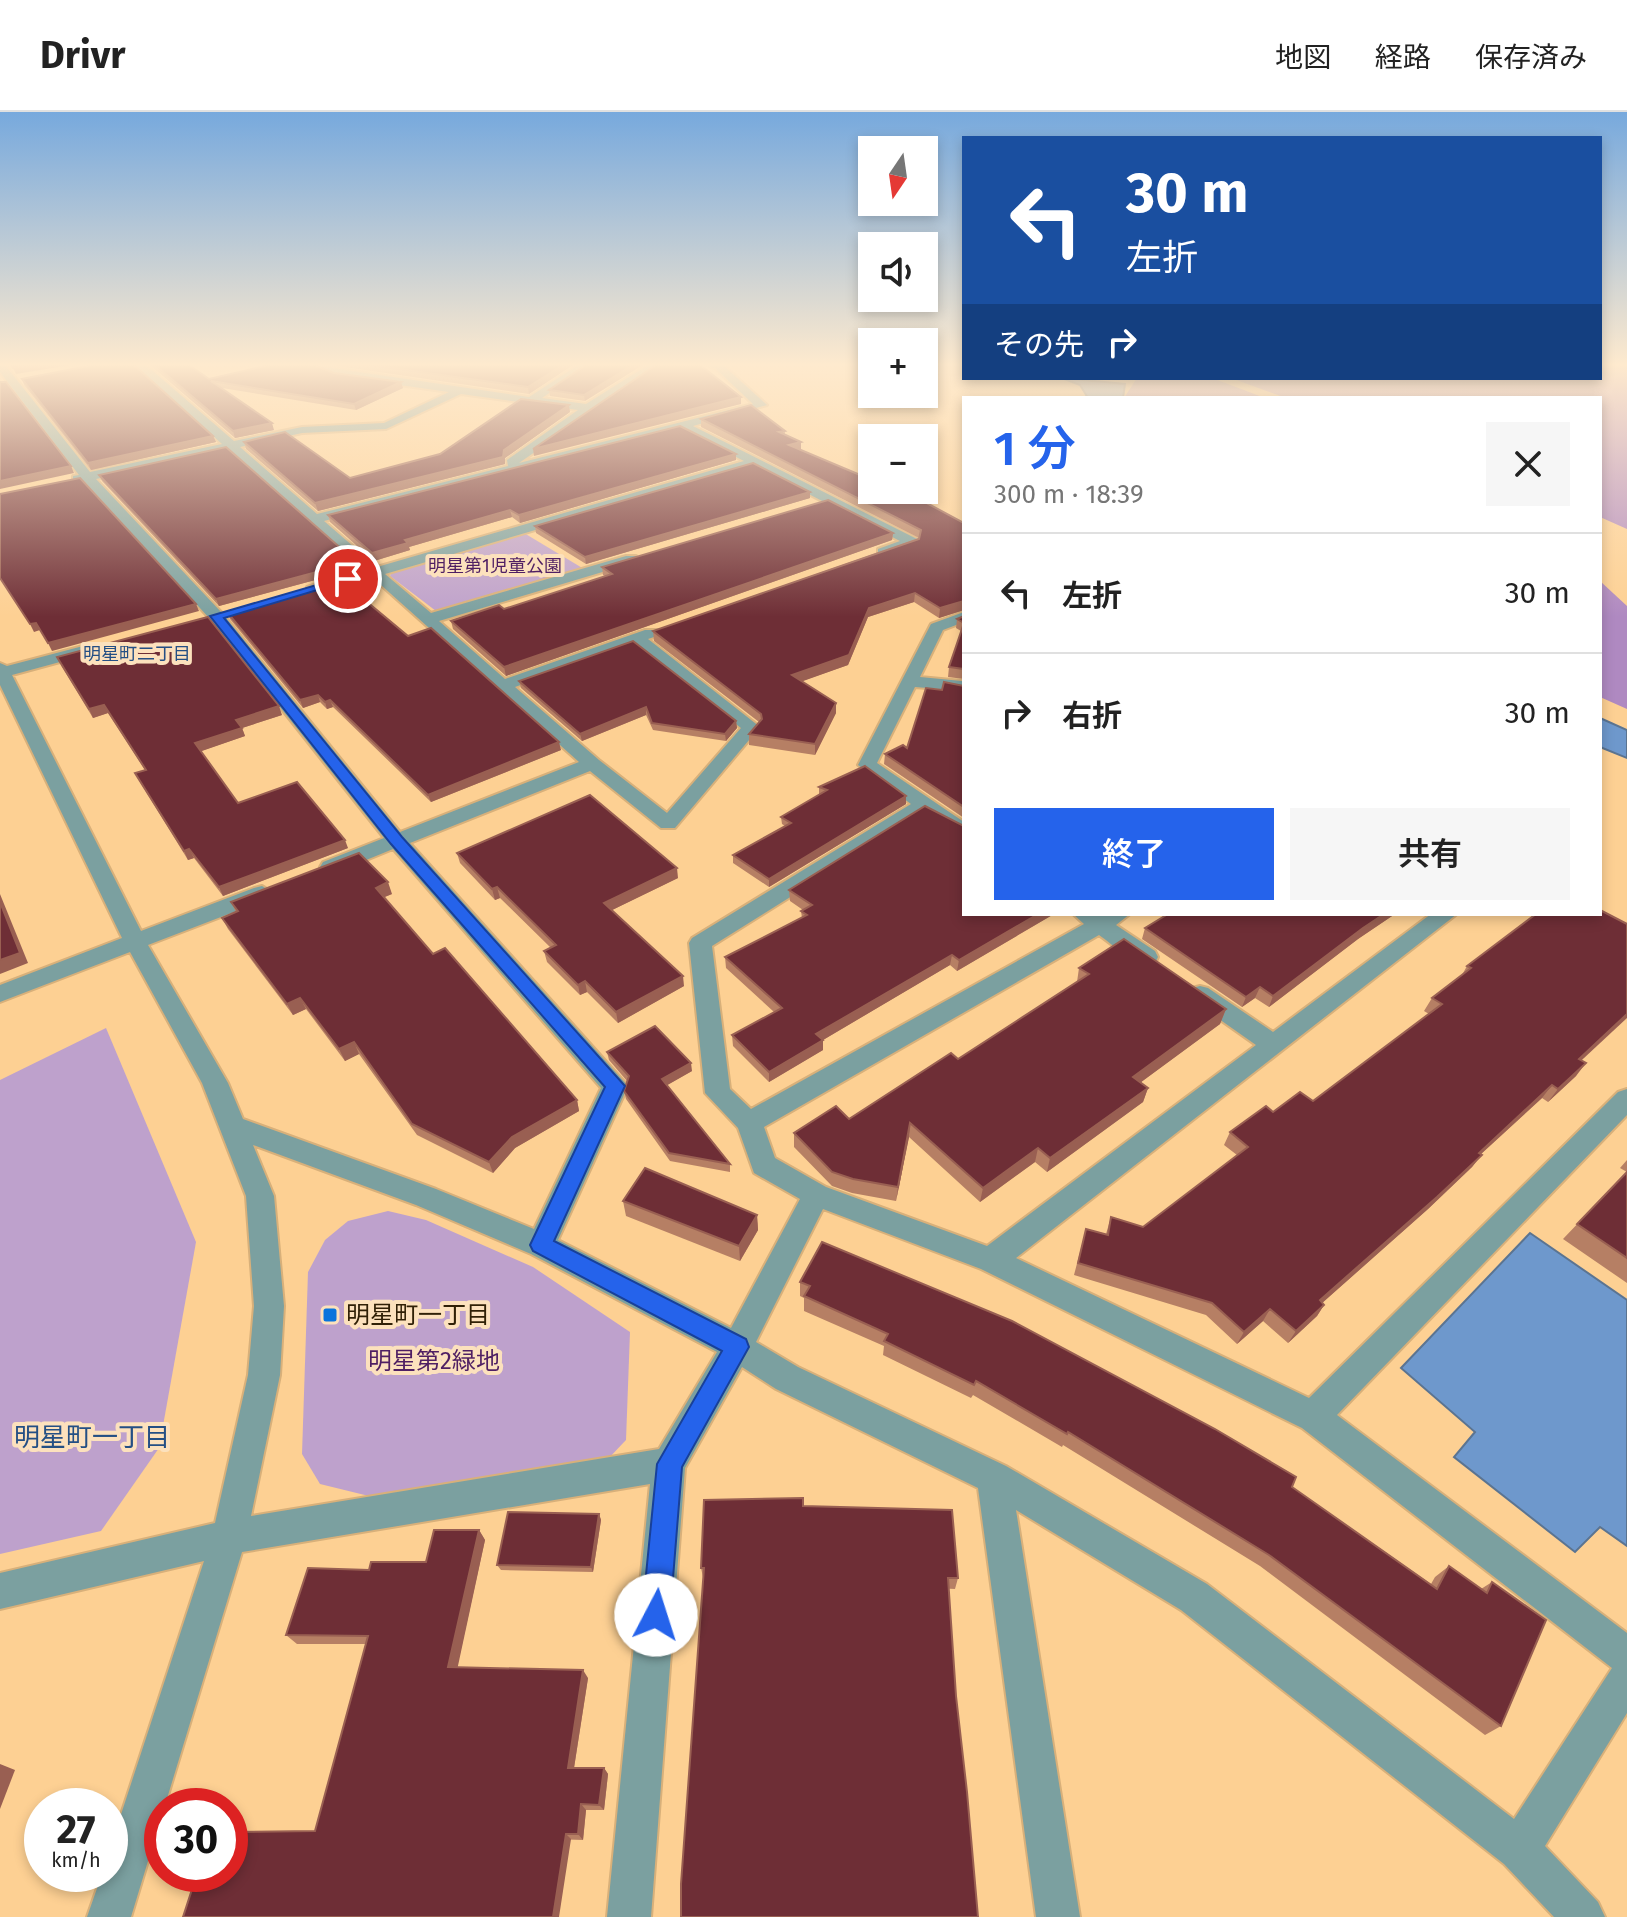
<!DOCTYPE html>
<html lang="ja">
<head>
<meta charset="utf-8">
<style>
  body { margin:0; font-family:"Fira Sans","Noto Sans JP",sans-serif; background:#f6f6f6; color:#222; height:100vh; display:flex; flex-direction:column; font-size:30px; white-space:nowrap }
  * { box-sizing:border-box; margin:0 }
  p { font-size:26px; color:#767676 }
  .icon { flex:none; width:44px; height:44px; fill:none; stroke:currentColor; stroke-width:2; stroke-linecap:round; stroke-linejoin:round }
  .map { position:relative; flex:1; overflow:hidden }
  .sheet { position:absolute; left:962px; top:284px; width:640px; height:520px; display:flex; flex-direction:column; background:#fff; border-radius:0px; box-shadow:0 4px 12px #0003 }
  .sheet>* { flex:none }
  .banner { position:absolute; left:962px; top:24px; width:640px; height:244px; border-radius:0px; box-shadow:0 4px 12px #0003; background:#1a4fa0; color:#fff; overflow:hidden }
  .needle { width:52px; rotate:193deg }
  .tools { position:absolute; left:858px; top:24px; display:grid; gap:16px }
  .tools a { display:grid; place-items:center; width:80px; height:80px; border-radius:0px; background:#fff; box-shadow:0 4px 12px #0003; font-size:40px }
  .speed { position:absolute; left:24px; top:1676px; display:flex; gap:16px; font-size:40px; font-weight:700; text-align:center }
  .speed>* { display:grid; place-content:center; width:104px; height:104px; border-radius:50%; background:#fff; box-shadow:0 4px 12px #0003; line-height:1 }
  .speed small { font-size:20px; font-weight:400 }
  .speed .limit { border:12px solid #d22; background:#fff; color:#111 }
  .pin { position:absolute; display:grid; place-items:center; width:68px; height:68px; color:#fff; margin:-34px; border:4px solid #fff; border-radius:50%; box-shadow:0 2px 8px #0007 }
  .me { position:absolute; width:88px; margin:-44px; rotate:5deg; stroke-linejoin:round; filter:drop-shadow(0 0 6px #0008) }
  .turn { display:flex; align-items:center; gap:28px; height:168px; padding:0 32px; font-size:36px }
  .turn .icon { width:104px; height:104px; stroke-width:2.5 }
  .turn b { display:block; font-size:56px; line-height:68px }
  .then { display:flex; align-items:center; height:76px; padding:0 32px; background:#0003; gap:16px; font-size:30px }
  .round { display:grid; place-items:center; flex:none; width:84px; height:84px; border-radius:0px; background:#f6f6f6 }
  .headline { display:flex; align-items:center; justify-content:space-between; height:136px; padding:0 32px }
  h1 { font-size:48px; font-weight:600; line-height:60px; color:#2563eb }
  .action { display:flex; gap:16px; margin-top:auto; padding:16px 32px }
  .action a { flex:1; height:92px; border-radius:0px; background:#2563eb; color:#fff; font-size:32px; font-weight:600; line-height:92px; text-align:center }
  .action a+a { background:#f6f6f6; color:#222 }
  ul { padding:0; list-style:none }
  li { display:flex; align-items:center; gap:24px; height:120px; padding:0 32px; border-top:2px solid #e0e0e0 }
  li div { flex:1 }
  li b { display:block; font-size:30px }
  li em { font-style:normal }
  header { display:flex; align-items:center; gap:48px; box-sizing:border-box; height:112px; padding:0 40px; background:#fff; border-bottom:2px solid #e0e0e0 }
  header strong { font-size:38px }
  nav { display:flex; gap:44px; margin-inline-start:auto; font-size:28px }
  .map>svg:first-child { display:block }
  .green { fill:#bea1cc }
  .forest { fill:#af89c1 }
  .water { fill:#6e98cc; stroke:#5b7491; stroke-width:2 }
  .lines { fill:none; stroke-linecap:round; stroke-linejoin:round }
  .minor-casing { stroke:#d8b07a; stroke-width:4 }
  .minor { fill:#7ba0a0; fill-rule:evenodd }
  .wall { fill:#b67f64 }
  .shaded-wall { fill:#995f52 }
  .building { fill:#6e2e36; stroke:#995f52; stroke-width:2 }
  .route { fill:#2563eb; stroke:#184099; stroke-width:2 }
  .poi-dot { fill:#0974dc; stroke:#fce1bd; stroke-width:3 }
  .labels { text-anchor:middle; stroke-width:8; stroke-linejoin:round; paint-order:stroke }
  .far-park-label { font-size:18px; fill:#4f1f63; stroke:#fce1bd }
  .far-neighbourhood-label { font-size:18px; fill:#244f84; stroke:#fce1bd }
  .near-poi-label { font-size:24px; fill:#302006; stroke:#fce1bd; text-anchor:start }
  .near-park-label { font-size:24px; fill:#4f1f63; stroke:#fce1bd }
  .near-neighbourhood-label { font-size:26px; fill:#244f84; stroke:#fce1bd }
</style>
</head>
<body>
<header>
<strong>Drivr</strong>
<nav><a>地図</a><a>経路</a><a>保存済み</a></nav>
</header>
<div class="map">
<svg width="1627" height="1805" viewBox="0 0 1627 1805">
  <rect width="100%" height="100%" fill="#fdd093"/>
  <g class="green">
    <polygon points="519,418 584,457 436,499 390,464 394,455"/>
    <polygon points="106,916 196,1130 159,1336 101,1419 0,1442 0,968"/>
    <polygon points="388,1099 426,1108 533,1155 630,1220 626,1328 607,1348 377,1386 320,1372 302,1342 308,1160 325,1128 348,1109"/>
  </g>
  <g class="forest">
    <polygon points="1600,253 1627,253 1627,417 1600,405 1600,286 1286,286 1231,266 1600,266"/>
    <polygon points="1137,266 1212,266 1265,286 1124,286"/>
    <polygon points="1600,469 1627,494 1627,597 1600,585"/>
  </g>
  <g class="water">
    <polygon points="1062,266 1125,272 1123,286 1088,286 1080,273"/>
    <polygon points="1600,606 1627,618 1627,646 1600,635"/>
    <polygon points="1530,1121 1627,1188 1627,1434 1600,1415 1575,1440 1454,1345 1475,1320 1401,1256"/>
  </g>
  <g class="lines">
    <defs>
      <path id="minor" d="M0 253H5L90 360 222 332 135 253H146L234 329 302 315 384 311 449 280 336 264 312 253 529 285 578 253H590L542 286 586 292 648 253H660L519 351 753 292 716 257 707 253H723L767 293 693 314 917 427V433L888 443H878V437L900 429 754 354 385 462 431 501 626 444H636V450L439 509 505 567 645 518H657V524L648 527 760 615 675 716H661L590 659 410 731 628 974 558 1128 731 1216 800 1087 754 1061 738 1016 705 981 689 831 692 826 911 692 858 653 931 512 964 500V510L943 518 920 565 962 569 964 583 952 578 915 575 877 651 964 710V725L924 701 712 834 730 977 751 997 1084 812 1073 802H1130L1116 813 1155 839 1158 845 1155 851C1136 856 1115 834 1099 823L764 1015 775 1046 826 1075 987 1134 1256 933 1192 888 1188 882 1192 876 1200 874 1208 876 1273 920 1431 802H1457L1016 1146 1309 1286 1618 980 1627 977V1003L1337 1303 1627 1521V1601L1545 1734 1598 1790 1605 1805H1554L1504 1752 1181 1498 1016 1398 1080 1805H1036L978 1376 776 1277 742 1255 685 1356 651 1805H607L650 1372 242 1440 131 1805H87L102 1762H110V1736L204 1449 0 1497V1461L215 1411 248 1263 254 1194 246 1084 202 971 130 840 0 890V873L122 826 0 573V551L7 554 87 533 95 538 93 541 12 563 141 819 254 776 262 774 273 781 270 786 148 833 228 971 243 1007 436 1077 534 1117 601 976 393 737 337 760H323L320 755 323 750 384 726 210 507 84 369 73 370V364L79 363 0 260ZM461 282 578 298 507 348 508 354 317 402 240 335 302 321 386 317ZM681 317 744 349 377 455 324 409ZM229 338 364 458 307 475V481L312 483 372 465 579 650 400 720 222 501 96 367ZM634 532 741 616 667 701 599 648 515 575ZM253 1033 416 1093 531 1142 717 1240 659 1337 251 1404 280 1263 284 1194 274 1084ZM823 1097 981 1157 1302 1316 1612 1556 1514 1707 1207 1472 1006 1354 798 1255 756 1230Z"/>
    </defs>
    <use href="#minor" class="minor-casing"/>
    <use href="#minor" class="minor"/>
  </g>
  <g class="wall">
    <polygon points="150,253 189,253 209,267 334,261 403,276 356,298 222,276 274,318 235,326"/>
    <polygon points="331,253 573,253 529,282"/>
    <polygon points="586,253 585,289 550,284 549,278"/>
    <polygon points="22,267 213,324 216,330 91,358 24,273"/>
    <polygon points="570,300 505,346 505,352 318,399 246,337 244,330 350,366 440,342"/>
    <polygon points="701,307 785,319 785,323 801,330 801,338 964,411 964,498 939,506 914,490 868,505 848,553 802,569 836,591 836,601 815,643 749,633 749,622 759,610 654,529 653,519 919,426 701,315"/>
    <polygon points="736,348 520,411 512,405 409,435 410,438 374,449 330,410 328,403"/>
    <polygon points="99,363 355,454 329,462 330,464 219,494 102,369"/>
    <polygon points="810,380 810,386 586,452 536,421 535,414"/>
    <polygon points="893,421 892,428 506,564 453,517 451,509 504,497 605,464 603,463 602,455"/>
    <polygon points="227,500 408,524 561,638 431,690 333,595 327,597 320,590 303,596 230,507"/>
    <polygon points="964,504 964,567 948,565 949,555 961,519 956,516 957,507"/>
    <polygon points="61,553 282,603 242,616 245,624 201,639 238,691 348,736 223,784 194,746 188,748 140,670 135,661 145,658 108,601 93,606"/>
    <polygon points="519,569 736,609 737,616 726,629 653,618 646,603 582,629 521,576"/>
    <polygon points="964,574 964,706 884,652 885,642 907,636 942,578"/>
    <polygon points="819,675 906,692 769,775 733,751 733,743 785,714 782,712 781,705 819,683"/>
    <polygon points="457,741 678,766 612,798 684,874 618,911 587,880 580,883 547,850 544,839 551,836 500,786 495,788 460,751"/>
    <polygon points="789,778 964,802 1054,802 957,859 950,853 823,928 823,938 769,970 733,934 732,923 774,900 726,856 725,845 802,806 801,799 803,798 790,789"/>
    <polygon points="392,782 384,785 433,842 577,988 579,999 515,1036 493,1061 417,1023 359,942 345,949 306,897 293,903 228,817 222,806 236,800 231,790"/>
    <polygon points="1168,802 1395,802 1358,827 1269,895 1255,886 1242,895 1142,827 1145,816"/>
    <polygon points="1467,854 1582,949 1576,964 1548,990 1542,986 1481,1042 1472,1055 1428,1097 1322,1191 1324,1193 1317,1204 1288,1231 1263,1209 1237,1232 1206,1203 1074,1163 1086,1117 1106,1122 1111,1105 1143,1115 1237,1043 1224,1033 1230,1020 1273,1000 1313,989 1429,902 1424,899 1432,886 1462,863"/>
    <polygon points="1079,856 1226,897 1220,912 1141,970 1148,976 1143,990 1047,1060 1035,1050 980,1090 909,1025 896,1089 852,1081 832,1074 794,1035 794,1021 849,1007 958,947 1077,870"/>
    <polygon points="607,940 692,959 667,973 730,1052 730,1060 670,1049 626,987 624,979 627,969 609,948"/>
    <polygon points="1627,1048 1627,1171 1563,1127 1627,1060 1620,1056"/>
    <polygon points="623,1089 757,1103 758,1118 740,1149 626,1104"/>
    <polygon points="800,1170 1292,1375 1431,1472 1435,1465 1449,1454 1481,1477 1492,1470 1501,1614 1485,1623 1260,1454 1063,1333 1062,1335 973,1283 971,1286 883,1243 884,1234 804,1199 804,1186 800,1184"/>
    <polygon points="803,1394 958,1466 955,1477 703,1465 701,1456"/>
    <polygon points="599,1402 601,1408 593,1460 501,1458 497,1453"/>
    <polygon points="479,1418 485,1428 457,1555 588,1566 574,1656 604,1656 608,1662 604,1698 586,1698 583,1728 315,1719 366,1532 297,1532 286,1523 369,1458 426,1450"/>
  </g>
  <g class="shaded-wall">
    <polygon points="33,253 71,253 16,262 13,256"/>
    <polygon points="563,253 573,253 529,282 528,275"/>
    <polygon points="633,253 643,253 585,289 584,283"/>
    <polygon points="401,270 403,276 356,298 354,292"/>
    <polygon points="741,285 741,292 534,344 533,337"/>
    <polygon points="569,293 570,300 505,346 505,352 318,399 315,391 504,338"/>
    <polygon points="272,311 274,318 235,326 233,319"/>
    <polygon points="213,324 216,330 91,358 88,351"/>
    <polygon points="801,330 801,338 789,333"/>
    <polygon points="736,342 736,348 520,411 519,403"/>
    <polygon points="71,354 74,361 0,377 0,369"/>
    <polygon points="810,380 810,386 586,452 585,445"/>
    <polygon points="510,398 512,405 409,435 410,438 374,449 372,441 405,428"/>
    <polygon points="893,421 892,428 506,564 504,555"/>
    <polygon points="353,447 355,454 329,462 330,464 219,494 216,487"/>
    <polygon points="915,481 914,490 868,505 848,553 792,573 792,563 869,496"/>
    <polygon points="964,489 964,498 939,506 940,496"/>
    <polygon points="196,492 199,499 52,539 48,531"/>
    <polygon points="36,511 40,518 34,520 30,512"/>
    <polygon points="318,583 320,590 303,596 300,588"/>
    <polygon points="330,588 333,595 327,597 325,590"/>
    <polygon points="836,591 836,601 815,643 815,632"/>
    <polygon points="104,593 108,601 93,606 89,597"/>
    <polygon points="279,594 282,603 239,617 236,608"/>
    <polygon points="646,595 646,603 582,629 580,622"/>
    <polygon points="736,609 737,616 726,629 725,622"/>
    <polygon points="242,616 245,624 199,640 195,631"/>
    <polygon points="559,630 561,638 431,690 428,683"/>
    <polygon points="906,684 906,692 769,775 769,767"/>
    <polygon points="345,728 348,736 223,784 219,775"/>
    <polygon points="189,737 194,746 188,748 184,739"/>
    <polygon points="677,756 678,766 606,801 604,791"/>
    <polygon points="388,770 392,782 380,787 376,776"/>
    <polygon points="497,775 500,786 495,788 492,777"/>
    <polygon points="0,782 28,851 0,862"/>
    <polygon points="1038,802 1054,802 957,859 959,848"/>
    <polygon points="1384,802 1395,802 1358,827 1269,895 1273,884 1363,816"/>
    <polygon points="952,843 950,853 823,928 823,938 769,970 769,960 816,922"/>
    <polygon points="683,864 684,874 618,911 616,900"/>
    <polygon points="585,869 587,880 580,883 578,873"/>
    <polygon points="1260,875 1255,886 1242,895 1246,885"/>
    <polygon points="300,886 306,897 293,903 287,892"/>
    <polygon points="1226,897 1220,912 1129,979 1133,965"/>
    <polygon points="1627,902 1627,906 1569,960 1579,947"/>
    <polygon points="354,930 359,942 345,949 339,937"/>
    <polygon points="691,951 692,959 664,975 662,967"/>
    <polygon points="1586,951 1576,964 1548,990 1558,977"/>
    <polygon points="1552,973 1542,986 1469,1053 1479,1041"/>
    <polygon points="1148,976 1143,990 1047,1060 1050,1046"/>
    <polygon points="577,988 579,999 515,1036 493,1061 489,1050 512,1025"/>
    <polygon points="910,1011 909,1025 896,1089 898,1075"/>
    <polygon points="1038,1036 1035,1050 980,1090 983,1076"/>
    <polygon points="1482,1043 1472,1055 1428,1097 1312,1200 1320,1188"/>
    <polygon points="757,1103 758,1118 740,1149 739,1134"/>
    <polygon points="1324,1193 1317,1204 1288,1231 1296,1219"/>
    <polygon points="1270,1197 1263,1209 1237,1232 1244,1220"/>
    <polygon points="599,1402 601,1408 593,1460 591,1455"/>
    <polygon points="479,1418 485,1428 456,1563 448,1555"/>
    <polygon points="583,1558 588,1566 573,1662 568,1656"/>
    <polygon points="0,1652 15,1658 0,1697"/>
    <polygon points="604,1656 608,1662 604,1698 599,1693"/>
    <polygon points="581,1692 586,1698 583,1728 578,1722"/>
    <polygon points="566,1722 571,1727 559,1805 553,1805"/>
  </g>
  <g class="building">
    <polygon points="11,253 33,253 13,256"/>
    <polygon points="93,253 134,253 213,324 88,351 22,267"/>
    <polygon points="155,253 189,253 209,267 269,253 315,253 334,261 401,270 354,292 211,269 272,311 233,319"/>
    <polygon points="369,253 563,253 528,275"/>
    <polygon points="586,253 633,253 584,283 549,278"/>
    <polygon points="656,253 700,253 741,285 533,337"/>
    <polygon points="0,270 6,270 71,354 0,369"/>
    <polygon points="521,287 569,293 504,338 503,345 315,391 244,330 285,320 350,366 440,342"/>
    <polygon points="751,293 785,319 779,320 801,330 789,333 872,368 872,378 896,378 921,388 964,411 964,489 940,496 915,481 869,496 849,543 792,563 836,591 815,632 749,622 762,607 761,602 653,519 919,427 921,418 701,307"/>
    <polygon points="680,314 736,342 519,403 510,398 405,428 408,431 372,441 328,403"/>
    <polygon points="226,335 353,447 326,455 328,457 216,487 99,363"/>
    <polygon points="753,351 810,380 585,445 535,414"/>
    <polygon points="80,366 196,492 48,531 36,511 30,512 0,466 0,382"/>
    <polygon points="828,388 893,421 504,555 451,509 499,493 504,497 612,462 602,455"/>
    <polygon points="342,469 408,524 431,516 559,630 428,683 330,588 325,590 318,583 300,588 227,500"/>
    <polygon points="964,504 964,557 949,555 964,511 957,507"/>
    <polygon points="208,505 279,594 236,608 242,616 195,631 238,691 297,670 345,728 219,775 189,737 184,739 135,661 146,658 104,593 89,597 57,545"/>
    <polygon points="633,529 736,609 725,622 652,611 646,595 580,622 519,569"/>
    <polygon points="944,570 964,574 964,695 885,642 903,633 907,636 926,576 942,578"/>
    <polygon points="865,654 906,684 769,767 733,743 791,711 781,705 827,678 819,675"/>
    <polygon points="590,683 677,756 604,791 683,864 616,900 585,869 578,873 544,839 556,833 497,775 492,777 457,741"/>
    <polygon points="925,694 964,714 964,802 1038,802 959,848 952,843 816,922 823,928 769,960 732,923 782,896 725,845 807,803 801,799 812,793 789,778"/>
    <polygon points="359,741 388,770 376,776 433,842 445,836 577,988 512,1025 489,1050 412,1012 354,930 339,937 300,886 287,892 222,806 238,799 231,790"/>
    <polygon points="0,790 20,841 0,848"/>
    <polygon points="1600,798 1627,812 1627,902 1579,947 1586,951 1558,977 1552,973 1479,1041 1482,1043 1437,1085 1320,1188 1324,1193 1296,1219 1270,1197 1244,1220 1212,1191 1078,1151 1086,1117 1108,1123 1111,1105 1143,1115 1248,1035 1230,1020 1266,994 1273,1000 1300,980 1313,989 1442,892 1432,886 1471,856 1467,854 1536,802 1600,802"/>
    <polygon points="1168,802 1384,802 1363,816 1273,884 1260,875 1246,885 1145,816"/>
    <polygon points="1124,827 1226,897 1133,965 1148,976 1050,1046 1038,1036 983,1076 910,1011 898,1075 853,1067 832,1060 794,1021 836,994 849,1007 951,941 958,947 1089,862 1079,856"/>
    <polygon points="655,914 691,951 662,967 730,1052 669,1041 624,979 629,964 607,940"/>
    <polygon points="645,1056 757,1103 739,1134 623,1089"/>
    <polygon points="1627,1060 1627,1146 1577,1112"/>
    <polygon points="822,1130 1012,1209 1215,1317 1296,1365 1292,1375 1437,1477 1449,1454 1487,1481 1492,1470 1546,1508 1501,1614 1269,1443 1068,1320 1067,1322 976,1269 974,1273 884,1229 888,1222 804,1184 810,1174 800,1170"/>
    <polygon points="803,1386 803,1394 952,1398 958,1466 948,1466 956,1584 967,1680 978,1805 681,1805 681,1772 704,1456 701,1456 704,1388"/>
    <polygon points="508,1400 599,1402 591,1455 497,1453"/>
    <polygon points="434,1418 479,1418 448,1555 583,1558 568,1656 604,1656 599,1693 581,1692 578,1722 566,1722 553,1805 183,1805 197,1762 230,1762 230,1720 315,1719 368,1524 286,1523 308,1456 369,1458 371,1450 426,1450"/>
  </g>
  <linearGradient id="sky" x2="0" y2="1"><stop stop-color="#77a9dd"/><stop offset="0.5" stop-color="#feeace"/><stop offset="1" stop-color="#feeace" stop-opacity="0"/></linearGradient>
  <rect width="1627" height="505" fill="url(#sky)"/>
  <polygon class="route" points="344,465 354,467 224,506 402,725 625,974 554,1129 746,1227 749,1235 682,1355 670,1503 666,1513 656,1517 646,1513 642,1503 657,1352 722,1239 533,1139 530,1133 605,975 391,732 210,504"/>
  <rect class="poi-dot" x="322" y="1195" width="16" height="16" rx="4"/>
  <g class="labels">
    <g class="far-park-label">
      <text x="495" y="460">明星第1児童公園</text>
    </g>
    <g class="far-neighbourhood-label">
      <text x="137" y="548">明星町二丁目</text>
    </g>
    <g class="near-poi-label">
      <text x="346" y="1211">明星町一丁目</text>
    </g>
    <g class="near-park-label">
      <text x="434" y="1257">明星第2緑地</text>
    </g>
    <g class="near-neighbourhood-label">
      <text x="92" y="1334">明星町一丁目</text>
    </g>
  </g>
</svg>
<div class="tools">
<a><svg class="needle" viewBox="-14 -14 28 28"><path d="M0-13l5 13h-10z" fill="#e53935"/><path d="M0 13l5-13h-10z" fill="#767676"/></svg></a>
<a><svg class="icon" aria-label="sound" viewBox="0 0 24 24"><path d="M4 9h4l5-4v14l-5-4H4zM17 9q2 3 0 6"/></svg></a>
<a>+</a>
<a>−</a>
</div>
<div class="speed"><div>27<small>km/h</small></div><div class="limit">30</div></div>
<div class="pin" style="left:348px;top:467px;background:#d93025"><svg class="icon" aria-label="arrive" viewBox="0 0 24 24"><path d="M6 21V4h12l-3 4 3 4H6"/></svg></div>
<svg class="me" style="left:656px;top:1503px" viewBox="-20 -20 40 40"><circle r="19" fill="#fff"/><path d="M0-13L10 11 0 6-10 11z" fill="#2563eb"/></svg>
<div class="banner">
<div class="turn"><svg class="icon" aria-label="left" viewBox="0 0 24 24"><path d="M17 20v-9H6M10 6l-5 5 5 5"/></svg><div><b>30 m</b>左折</div></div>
<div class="then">その先<svg class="icon" aria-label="right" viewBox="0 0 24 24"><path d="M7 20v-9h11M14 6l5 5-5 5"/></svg></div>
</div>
<section class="sheet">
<div class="headline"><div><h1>1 分</h1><p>300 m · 18:39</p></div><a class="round"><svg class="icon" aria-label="close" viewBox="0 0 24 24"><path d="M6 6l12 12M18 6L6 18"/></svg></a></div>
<ul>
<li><svg class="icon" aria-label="left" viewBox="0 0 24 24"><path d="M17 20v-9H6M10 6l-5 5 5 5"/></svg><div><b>左折</b></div><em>30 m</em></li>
<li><svg class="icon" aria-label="right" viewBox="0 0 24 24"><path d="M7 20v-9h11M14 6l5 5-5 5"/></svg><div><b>右折</b></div><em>30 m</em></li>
</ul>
<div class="action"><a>終了</a><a>共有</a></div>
</section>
</div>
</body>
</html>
